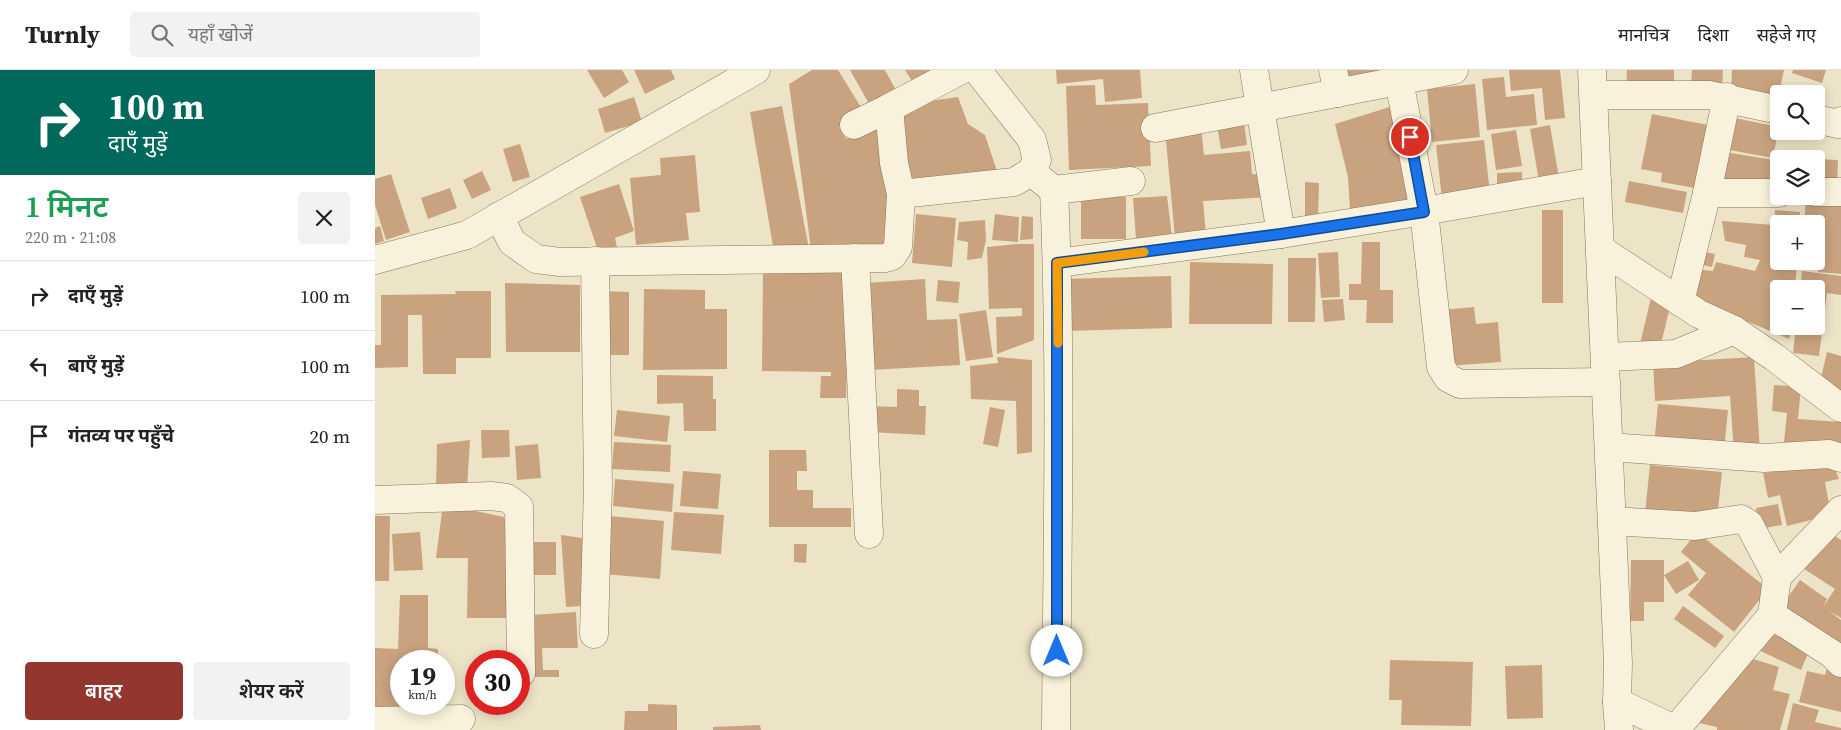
<!DOCTYPE html>
<html lang="hi">
<head>
<meta charset="utf-8">
<style>
  body { margin:0; font-family:"Source Serif 4","Noto Sans Devanagari",serif; background:#f2f2f2; color:#222; height:100vh; display:flex; flex-direction:column; font-size:19px; white-space:nowrap }
  * { box-sizing:border-box; margin:0 }
  p { font-size:16px; color:#767676 }
  .icon { flex:none; width:28px; height:28px; fill:none; stroke:currentColor; stroke-width:2; stroke-linecap:round; stroke-linejoin:round }
  .map { position:relative; flex:1; overflow:hidden }
  .drawer { display:flex; flex-direction:column; background:#fff; width:375px }
  .drawer>* { flex:none }
  .top-card { background:#00695c; color:#fff; overflow:hidden }
  .tools { position:absolute; left:1395px; top:15px; display:grid; gap:10px }
  .tools a { display:grid; place-items:center; width:55px; height:55px; border-radius:5px; background:#fff; box-shadow:0 2px 12px #0003; font-size:25px }
  .speed { position:absolute; left:15px; top:580px; display:flex; gap:10px; font-size:25px; font-weight:700; text-align:center }
  .speed>* { display:grid; place-content:center; width:65px; height:65px; border-radius:50%; background:#fff; box-shadow:0 2px 12px #0003; line-height:1 }
  .speed small { font-size:12px; font-weight:400 }
  .speed .limit { border:8px solid #d22; background:#fff; color:#111 }
  .pin { position:absolute; display:grid; place-items:center; width:42px; height:42px; color:#fff; margin:-21px; border:2px solid #fff; border-radius:50%; box-shadow:0 1px 5px #0007 }
  .me { position:absolute; width:55px; margin:-28px; rotate:0deg; stroke-linejoin:round; filter:drop-shadow(0 0 4px #0008) }
  .turn { display:flex; align-items:center; gap:18px; height:105px; padding:0 25px; font-size:22px }
  .turn .icon { width:65px; height:65px; stroke-width:2.5 }
  .turn b { display:block; font-size:35px; line-height:42px }
  .round { display:grid; place-items:center; flex:none; width:52px; height:52px; border-radius:5px; background:#f2f2f2 }
  .headline { display:flex; align-items:center; justify-content:space-between; height:85px; padding:0 25px }
  h1 { font-size:30px; font-weight:600; line-height:38px; color:#1e9e55 }
  .cta { display:flex; gap:10px; margin-top:auto; padding:10px 25px }
  .cta a { flex:1; height:58px; border-radius:5px; background:#943630; color:#fff; font-size:20px; font-weight:600; line-height:58px; text-align:center }
  .cta a+a { background:#f2f2f2; color:#222 }
  ul { padding:0; list-style:none }
  li { display:flex; align-items:center; gap:15px; height:70px; padding:0 25px; border-top:1px solid #e0e0e0 }
  li div { flex:1 }
  li b { display:block; font-size:19px }
  li em { font-style:normal }
  header { display:flex; align-items:center; gap:30px; box-sizing:border-box; height:70px; padding:0 25px; background:#fff; border-bottom:1px solid #e0e0e0 }
  header strong { font-size:24px }
  nav { display:flex; gap:28px; margin-inline-start:auto; font-size:18px }
  .search { width:350px; height:45px; background:#f2f2f2; display:flex; align-items:center; gap:12px; box-sizing:border-box; padding:0 18px; border-radius:5px; color:#767676; font-size:19px }
  main { display:flex; flex:1; min-height:0 }
  .map>svg:first-child { display:block }
  .building { fill:#c9a37f }
  .lines { fill:none; stroke-linecap:round; stroke-linejoin:round }
  .minor-casing { stroke:#88775d; stroke-width:29 }
  .minor { stroke:#f8f1db; stroke-width:28 }
  .route-casing { stroke:#114b97; stroke-width:12 }
  .route { stroke:#1a73e8; stroke-width:9 }
  .slow { stroke:#f59e0b; stroke-width:9 }
</style>
</head>
<body>
<header>
<strong>Turnly</strong>
<div class="search"><svg class="icon" aria-label="search" viewBox="0 0 24 24"><circle cx="10" cy="10" r="6"/><path d="M15 15l6 6"/></svg>यहाँ खोजें</div>
<nav><a>मानचित्र</a><a>दिशा</a><a>सहेजे गए</a></nav>
</header>
<main>
<section class="drawer">
<div class="top-card">
<div class="turn"><svg class="icon" aria-label="right" viewBox="0 0 24 24"><path d="M7 20v-9h11M14 6l5 5-5 5"/></svg><div><b>100 m</b>दाएँ मुड़ें</div></div>
</div>
<div class="headline"><div><h1>1 मिनट</h1><p>220 m · 21:08</p></div><a class="round"><svg class="icon" aria-label="close" viewBox="0 0 24 24"><path d="M6 6l12 12M18 6L6 18"/></svg></a></div>
<ul>
<li><svg class="icon" aria-label="right" viewBox="0 0 24 24"><path d="M7 20v-9h11M14 6l5 5-5 5"/></svg><div><b>दाएँ मुड़ें</b></div><em>100 m</em></li>
<li><svg class="icon" aria-label="left" viewBox="0 0 24 24"><path d="M17 20v-9H6M10 6l-5 5 5 5"/></svg><div><b>बाएँ मुड़ें</b></div><em>100 m</em></li>
<li><svg class="icon" aria-label="arrive" viewBox="0 0 24 24"><path d="M6 21V4h12l-3 4 3 4H6"/></svg><div><b>गंतव्य पर पहुँचे</b></div><em>20 m</em></li>
</ul>
<div class="cta"><a>बाहर</a><a>शेयर करें</a></div>
</section>
<div class="map">
<svg width="1466" height="660" viewBox="0 0 1466 660">
  <rect width="100%" height="100%" fill="#ede4c8"/>
  <g class="building">
    <polygon points="212,0 247,0 254,12 229,28"/>
    <polygon points="259,0 296,0 300,9 270,24"/>
    <polygon points="437,0 463,0 489,42 464,57 471,69 506,47 514,114 512,177 458,180 454,174 436,179 414,14"/>
    <polygon points="475,0 510,0 523,24 497,39"/>
    <polygon points="530,0 571,0 542,19"/>
    <polygon points="681,0 765,0 767,28 730,32 728,9 682,14"/>
    <polygon points="967,0 1013,0 969,13"/>
    <polygon points="1134,0 1185,0 1190,48 1170,50 1167,18 1136,21"/>
    <polygon points="1252,0 1299,0 1299,19 1251,19"/>
    <polygon points="1317,0 1348,0 1347,19 1316,17"/>
    <polygon points="1357,0 1409,0 1402,33 1356,22"/>
    <polygon points="1418,0 1451,0 1447,13 1417,3"/>
    <polygon points="1129,7 1131,27 1159,24 1162,55 1112,60 1107,9"/>
    <polygon points="1100,14 1105,67 1057,72 1052,19"/>
    <polygon points="720,15 721,35 773,33 776,96 694,100 691,16"/>
    <polygon points="259,27 267,52 230,63 223,39"/>
    <polygon points="583,27 593,54 610,65 623,104 532,111 526,35"/>
    <polygon points="407,36 434,179 399,182 375,42"/>
    <polygon points="1018,36 1035,131 975,139 973,107 960,54"/>
    <polygon points="1277,44 1333,55 1320,118 1286,112 1287,103 1266,99"/>
    <polygon points="868,45 872,75 846,79 841,49"/>
    <polygon points="1355,47 1404,57 1398,88 1349,79"/>
    <polygon points="1175,55 1184,108 1164,111 1155,59"/>
    <polygon points="826,57 829,85 875,81 877,104 893,106 895,127 828,131 831,164 800,168 790,60"/>
    <polygon points="1141,60 1147,96 1121,100 1116,64"/>
    <polygon points="1109,70 1115,123 1067,129 1061,75"/>
    <polygon points="145,74 155,107 138,112 128,79"/>
    <polygon points="1350,82 1399,90 1394,120 1344,111"/>
    <polygon points="320,85 325,142 311,143 314,170 261,175 255,108 286,105 285,88"/>
    <polygon points="1442,89 1463,90 1462,114 1441,113"/>
    <polygon points="107,101 116,120 97,129 88,110"/>
    <polygon points="1147,102 1147,119 1122,120 1122,103"/>
    <polygon points="16,104 35,162 11,170 0,135 0,109"/>
    <polygon points="1254,111 1312,122 1308,143 1250,132"/>
    <polygon points="930,112 944,113 943,147 930,148"/>
    <polygon points="244,114 259,161 240,168 242,177 224,184 205,127"/>
    <polygon points="75,118 82,138 53,149 46,128"/>
    <polygon points="792,126 797,167 761,169 758,128"/>
    <rect x="706" y="127" width="45" height="42"/>
    <polygon points="1431,127 1466,130 1466,204 1443,202 1445,160 1441,160 1441,154 1429,154"/>
    <rect x="1167" y="140" width="21" height="93"/>
    <polygon points="1400,140 1425,142 1425,154 1404,154 1404,191 1422,191 1420,219 1404,219 1404,256 1418,256 1414,269 1312,226 1318,199 1338,201 1341,192 1380,201 1385,190 1369,187 1371,175 1350,171 1347,151 1399,155"/>
    <polygon points="541,144 581,148 577,197 537,193"/>
    <polygon points="620,144 644,147 643,172 617,170"/>
    <polygon points="647,146 658,147 658,169 645,170"/>
    <polygon points="610,150 611,170 607,188 592,190 593,172 582,170 584,152"/>
    <polygon points="5,156 9,171 0,174 0,158"/>
    <polygon points="987,172 1005,172 1005,220 1018,220 1018,253 991,253 992,230 974,230 974,214 986,214"/>
    <polygon points="642,174 659,174 659,270 622,284 621,247 647,246 647,238 614,239 612,177"/>
    <polygon points="1325,181 1340,184 1337,197 1322,194"/>
    <polygon points="963,182 965,227 946,228 943,183"/>
    <polygon points="913,188 941,188 940,252 913,252"/>
    <polygon points="815,192 898,194 897,254 814,254"/>
    <polygon points="1427,201 1466,206 1466,225 1452,223 1444,286 1418,283 1421,256 1441,256 1441,219 1425,219"/>
    <polygon points="388,202 474,203 471,328 445,328 446,306 456,306 456,302 387,301"/>
    <polygon points="796,206 797,258 689,261 687,209"/>
    <polygon points="550,209 552,250 582,249 585,295 495,300 490,213"/>
    <polygon points="563,210 585,212 583,233 561,231"/>
    <polygon points="130,213 205,215 205,282 131,282"/>
    <polygon points="269,219 330,220 330,239 352,239 352,299 268,300"/>
    <polygon points="80,221 116,221 116,288 81,288 81,304 48,304 47,245 33,245 33,297 0,298 0,275 6,275 6,225 81,224"/>
    <polygon points="226,221 254,222 254,285 225,285"/>
    <polygon points="1276,228 1296,233 1284,282 1264,278"/>
    <polygon points="968,229 970,250 949,252 947,230"/>
    <polygon points="1099,237 1101,254 1123,252 1126,292 1072,296 1067,240"/>
    <polygon points="611,240 618,287 591,291 584,244"/>
    <polygon points="1452,282 1466,286 1466,322 1444,316"/>
    <polygon points="622,287 657,290 657,382 642,384 641,331 596,329 595,296 623,293"/>
    <polygon points="1379,287 1385,382 1359,384 1355,326 1280,331 1278,293"/>
    <polygon points="282,305 338,306 338,329 341,329 341,361 309,361 308,333 282,334"/>
    <polygon points="1399,315 1426,317 1423,349 1466,352 1466,377 1409,372 1412,343 1397,341"/>
    <polygon points="522,319 544,320 544,336 551,336 550,365 493,362 494,336 522,337"/>
    <polygon points="1283,334 1353,340 1349,381 1279,375"/>
    <polygon points="615,337 630,340 623,377 608,374"/>
    <polygon points="242,340 295,346 292,372 239,366"/>
    <polygon points="106,360 134,360 135,387 107,388"/>
    <polygon points="95,370 92,418 61,420 62,374"/>
    <polygon points="239,372 296,375 295,402 237,399"/>
    <polygon points="163,374 166,408 142,410 140,376"/>
    <polygon points="394,380 431,380 432,401 422,401 422,420 438,420 438,438 476,438 476,457 394,457"/>
    <polygon points="1458,394 1464,409 1450,412 1456,445 1412,456 1405,425 1393,428 1388,403"/>
    <polygon points="1275,395 1347,402 1342,449 1270,443"/>
    <polygon points="308,401 346,404 343,439 305,436"/>
    <polygon points="240,409 299,414 297,442 238,436"/>
    <polygon points="68,434 129,447 136,483 133,548 92,548 93,488 61,488"/>
    <polygon points="1403,434 1407,455 1384,459 1381,438"/>
    <polygon points="299,442 349,445 346,484 296,480"/>
    <polygon points="0,446 15,446 14,511 0,511"/>
    <polygon points="234,446 289,451 285,509 229,504"/>
    <polygon points="45,462 48,500 19,501 17,464"/>
    <polygon points="1322,462 1393,519 1359,562 1313,525 1331,503 1306,482"/>
    <polygon points="1454,462 1466,470 1466,548 1454,541 1466,550 1466,587 1402,543 1425,510 1452,529 1448,537 1460,519 1429,499"/>
    <polygon points="186,465 208,468 208,536 191,537"/>
    <rect x="147" y="472" width="34" height="33"/>
    <polygon points="419,474 432,474 431,493 419,492"/>
    <polygon points="1256,490 1289,490 1289,532 1269,532 1269,551 1255,551"/>
    <polygon points="1313,491 1324,510 1301,524 1289,505"/>
    <polygon points="25,525 53,525 53,578 63,579 63,591 26,591 26,634 61,634 60,640 0,637 0,578 23,579"/>
    <polygon points="1308,536 1349,566 1340,578 1299,549"/>
    <polygon points="201,542 203,578 167,578 168,600 184,600 184,607 157,607 156,545"/>
    <polygon points="1388,559 1434,581 1426,600 1379,578"/>
    <polygon points="1372,587 1404,597 1398,620 1415,624 1405,660 1342,660 1342,657 1324,653"/>
    <polygon points="1015,590 1098,592 1096,656 1026,655 1027,630 1014,630"/>
    <polygon points="1167,595 1168,648 1132,649 1130,596"/>
    <polygon points="1452,598 1466,602 1466,642 1424,632 1432,601 1450,605"/>
    <polygon points="1418,633 1444,640 1440,652 1466,658 1466,660 1412,660"/>
    <polygon points="273,634 302,635 302,660 249,660 250,641 273,641"/>
    <polygon points="385,655 386,660 338,660 338,657"/>
  </g>
  <g class="lines">
    <defs>
      <g id="minor">
        <polyline points="879,0 885,38 1079,0"/>
        <polyline points="958,0 963,23"/>
        <polyline points="1022,0 1049,141 1066,297 1073,308 1085,314 1231,312"/>
        <polyline points="1217,0 1243,593 1242,632 1244,660"/>
        <polyline points="1219,25 1334,25 1404,40"/>
        <polyline points="1352,27 1332,123 1404,123"/>
        <polyline points="514,38 586,0"/>
        <polyline points="1441,49 1463,54 1466,51"/>
        <polyline points="479,55 514,38 519,93 526,124 639,112 656,102 662,90 657,70 602,0"/>
        <polyline points="780,58 885,38 906,164"/>
        <polyline points="665,109 679,120 756,111"/>
        <path d="M679 120C687 300 682 480 681 660"/>
        <polyline points="1441,122 1466,122"/>
        <polyline points="124,146 137,172 161,189 185,192 510,188 517,186 523,177 526,124"/>
        <polyline points="1225,179 1324,244 1359,260 1399,287 1466,338"/>
        <polyline points="480,188 494,464"/>
        <polyline points="0,190 92,165 381,0"/>
        <polyline points="682,193 906,164 1049,141 1222,111"/>
        <polyline points="1305,232 1332,123"/>
        <polyline points="1230,287 1301,284 1359,260"/>
        <polyline points="1234,377 1389,388 1454,384 1466,388"/>
        <polyline points="0,430 116,426 132,428 144,437 146,603"/>
        <polyline points="1237,451 1320,456 1366,449 1374,454 1402,507"/>
        <polyline points="1397,545 1457,584 1466,593"/>
        <polyline points="219,564 223,416 220,191"/>
        <polyline points="1242,632 1301,660"/>
        <polyline points="0,651 86,649"/>
        <polyline points="1300,660 1397,545 1402,507 1466,440"/>
      </g>
    </defs>
    <use href="#minor" class="minor-casing"/>
    <use href="#minor" class="minor"/>
  </g>
  <g class="lines">
    <defs>
      <polyline id="route" points="682,581 682,193 906,164 1049,142 1035,67"/>
    </defs>
    <use href="#route" class="route-casing"/>
    <use href="#route" class="route"/>
    <polyline class="slow" points="683,273 682,193 769,182"/>
  </g>
</svg>
<div class="tools">
<a><svg class="icon" aria-label="search" viewBox="0 0 24 24"><circle cx="10" cy="10" r="6"/><path d="M15 15l6 6"/></svg></a>
<a><svg class="icon" aria-label="layers" viewBox="0 0 24 24"><path d="M12 4l9 5-9 5-9-5zM3 14l9 5 9-5"/></svg></a>
<a>+</a>
<a>−</a>
</div>
<div class="speed"><div>19<small>km/h</small></div><div class="limit">30</div></div>
<div class="pin" style="left:1035px;top:67px;background:#d93025"><svg class="icon" aria-label="arrive" viewBox="0 0 24 24"><path d="M6 21V4h12l-3 4 3 4H6"/></svg></div>
<svg class="me" style="left:682px;top:581px" viewBox="-20 -20 40 40"><circle r="19" fill="#fff"/><path d="M0-13L10 11 0 6-10 11z" fill="#1a73e8"/></svg>
</div>
</main>
</body>
</html>
